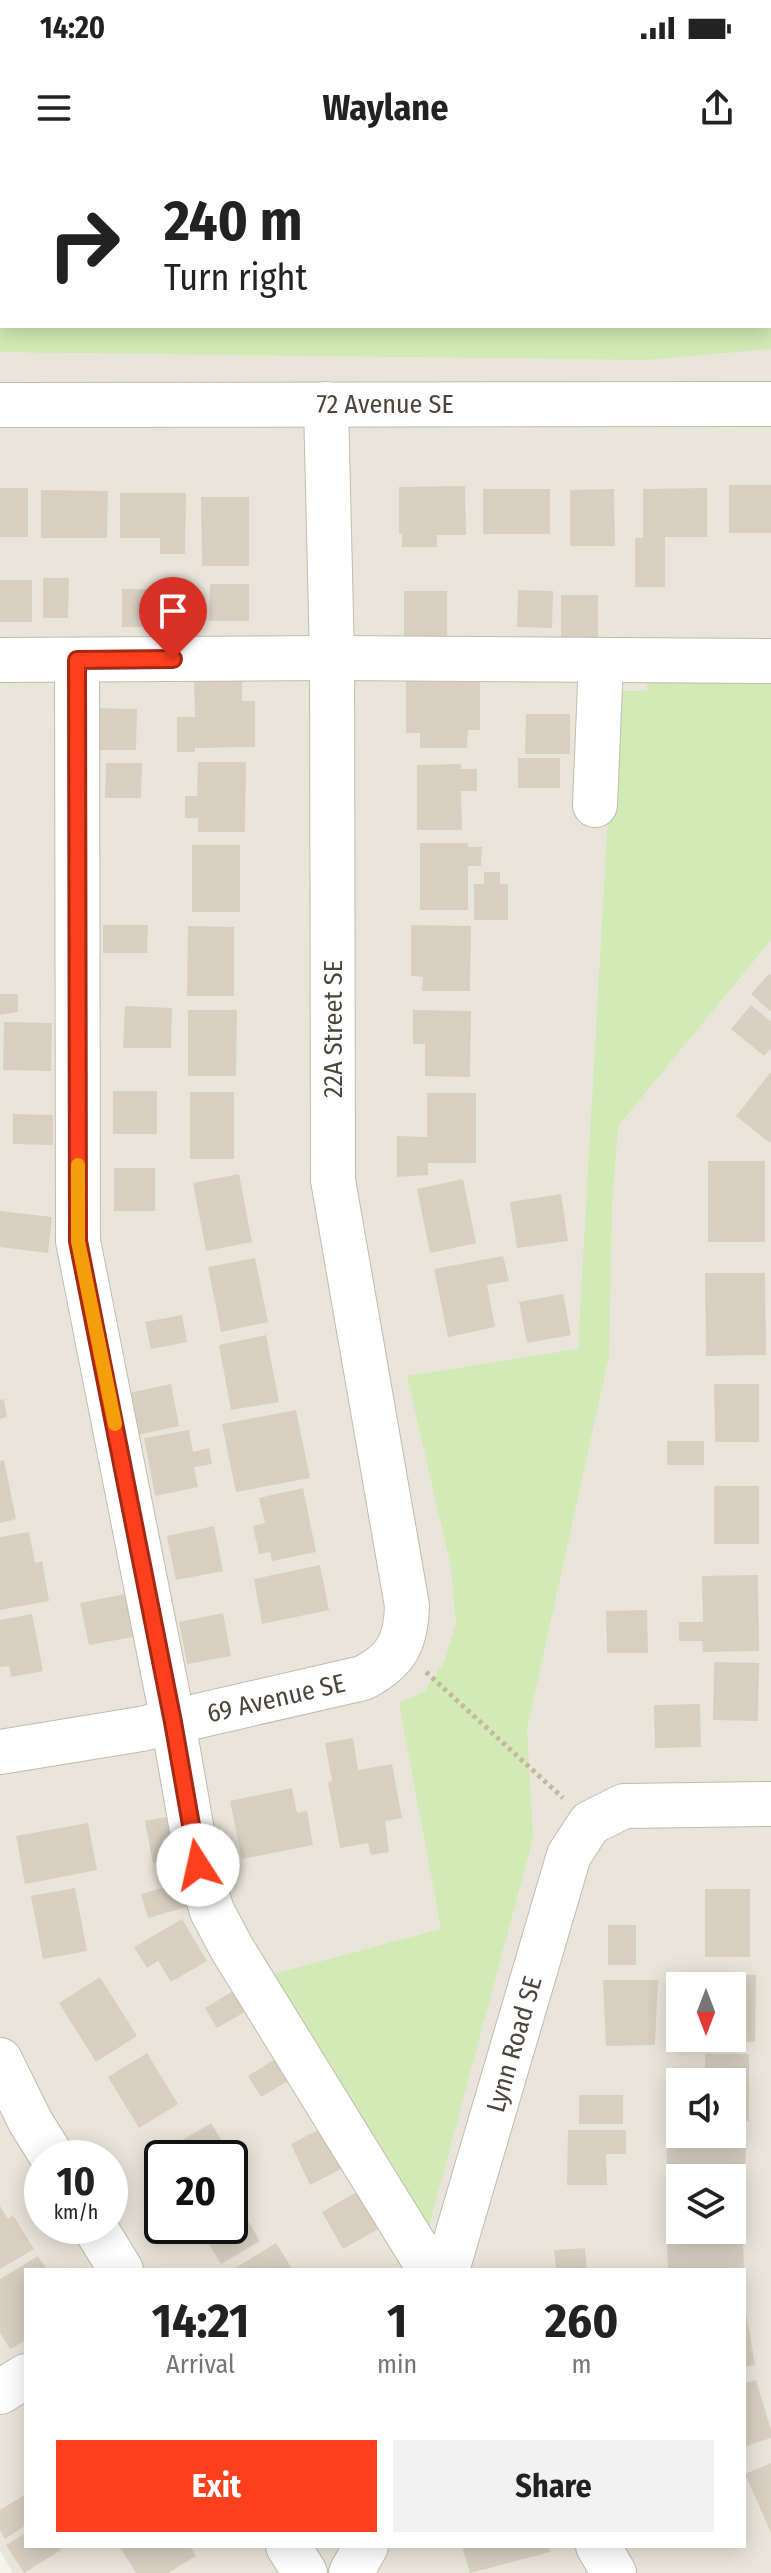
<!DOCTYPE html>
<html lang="en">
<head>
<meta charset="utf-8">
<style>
  body { margin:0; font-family:"Fira Sans Condensed",sans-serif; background:#f2f2f2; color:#222; height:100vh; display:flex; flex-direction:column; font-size:30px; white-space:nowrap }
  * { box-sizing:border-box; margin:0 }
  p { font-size:26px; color:#767676 }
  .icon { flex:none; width:44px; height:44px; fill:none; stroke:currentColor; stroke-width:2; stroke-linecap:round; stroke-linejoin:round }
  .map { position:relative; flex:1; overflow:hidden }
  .drawer { position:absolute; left:24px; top:2108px; width:722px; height:280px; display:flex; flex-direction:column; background:#fff; border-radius:0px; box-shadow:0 4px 20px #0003 }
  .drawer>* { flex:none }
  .banner { position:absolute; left:0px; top:0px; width:772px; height:168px; box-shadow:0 4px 20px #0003; background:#fff; color:#222; overflow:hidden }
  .needle { width:52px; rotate:180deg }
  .buttons { position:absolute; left:666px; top:1812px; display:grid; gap:16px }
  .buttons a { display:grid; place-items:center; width:80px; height:80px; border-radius:0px; background:#fff; box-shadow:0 4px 20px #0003; font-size:40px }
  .speed { position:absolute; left:24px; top:1980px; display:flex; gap:16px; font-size:40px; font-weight:700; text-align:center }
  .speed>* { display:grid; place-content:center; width:104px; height:104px; border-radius:50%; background:#fff; box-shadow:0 4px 20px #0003; line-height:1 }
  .speed small { font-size:20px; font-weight:400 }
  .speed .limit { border:4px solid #111; border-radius:12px; background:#fff; color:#111 }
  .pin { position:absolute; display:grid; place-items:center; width:68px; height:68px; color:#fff; margin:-82px -34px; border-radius:50% 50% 50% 0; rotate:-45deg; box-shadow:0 0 8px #0007 }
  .pin .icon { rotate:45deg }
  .me { position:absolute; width:88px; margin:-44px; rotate:350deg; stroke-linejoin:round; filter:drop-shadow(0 0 6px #0008) }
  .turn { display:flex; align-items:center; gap:28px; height:168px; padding:0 32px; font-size:36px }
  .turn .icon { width:104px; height:104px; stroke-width:2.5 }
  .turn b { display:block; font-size:56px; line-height:68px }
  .eta { display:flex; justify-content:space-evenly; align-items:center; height:136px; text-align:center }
  .eta b { font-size:48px; font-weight:700; line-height:56px }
  .action { display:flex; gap:16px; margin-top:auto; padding:16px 32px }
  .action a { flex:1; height:92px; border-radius:0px; background:#fc3f1d; color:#fff; font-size:32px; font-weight:700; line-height:92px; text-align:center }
  .action a+a { background:#f2f2f2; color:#222 }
  .status { display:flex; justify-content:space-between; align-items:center; height:56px; padding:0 40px; background:#fff; direction:ltr }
  .status svg { height:22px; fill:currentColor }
  header { display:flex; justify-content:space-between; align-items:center; height:104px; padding:0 32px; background:#fff; font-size:36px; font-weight:700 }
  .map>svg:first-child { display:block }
  .residential { fill:#eae5da; fill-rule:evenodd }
  .green { fill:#d2eab5; fill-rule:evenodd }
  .building { fill:#d8cfc1 }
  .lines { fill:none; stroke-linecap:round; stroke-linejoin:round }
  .minor-casing { stroke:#c2bbae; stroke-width:46 }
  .path { stroke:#c4b79f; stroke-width:5; stroke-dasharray:4 4; stroke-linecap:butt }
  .minor { stroke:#fff; stroke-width:44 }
  .route-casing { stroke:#a42913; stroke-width:20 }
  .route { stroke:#fc3f1d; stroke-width:14 }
  .slow { stroke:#f59e0b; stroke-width:14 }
  .labels { text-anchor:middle; stroke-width:8; stroke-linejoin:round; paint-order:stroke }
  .street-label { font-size:26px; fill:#4b4439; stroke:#fff }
</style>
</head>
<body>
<div class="status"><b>14:20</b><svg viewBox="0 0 49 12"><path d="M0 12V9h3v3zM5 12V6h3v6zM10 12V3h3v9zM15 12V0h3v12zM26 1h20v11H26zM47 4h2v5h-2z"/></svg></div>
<header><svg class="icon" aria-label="menu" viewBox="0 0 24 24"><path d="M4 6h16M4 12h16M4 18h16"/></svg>Waylane<svg class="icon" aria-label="share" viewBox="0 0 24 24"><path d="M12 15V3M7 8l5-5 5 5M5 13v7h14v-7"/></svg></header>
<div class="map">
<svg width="771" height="2413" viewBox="0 0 771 2413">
  <rect width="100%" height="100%" fill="#f6f3ec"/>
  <path class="residential" d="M0 0H771V2413H13L0 2391ZM2 2H770V166H2ZM680 1826H732V1878H680ZM680 1922H732V1974H680ZM42 1998H110V2066H42ZM162 1998H230V2066H162ZM680 2018H732V2070H680ZM26 2110H744V2386H26Z"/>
  <g class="green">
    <path d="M0 0H771V189L646 200 0 192ZM2 2H770V166H2Z"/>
    <polygon points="647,513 771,515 771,780 618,966 612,1047 609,1196 527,1569 533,1678 427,2074 262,1817 441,1769 399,1543 425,1531 445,1500 456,1463 451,1407 407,1216 578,1189 615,531 647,531"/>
  </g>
  <g class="building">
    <rect x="729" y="325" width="42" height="48"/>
    <polygon points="465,326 466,375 437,375 437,387 402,387 402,374 399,374 399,327"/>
    <rect x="0" y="328" width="28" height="49"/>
    <polygon points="707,328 707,377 665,377 665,427 635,427 635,378 643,378 643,329"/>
    <rect x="483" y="329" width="67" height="45"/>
    <polygon points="614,329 615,386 570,386 570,330"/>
    <polygon points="41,330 108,331 107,378 41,378"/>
    <polygon points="120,333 186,333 185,394 160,394 160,378 120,378"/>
    <polygon points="201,337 249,337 249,406 202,406"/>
    <polygon points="43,418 69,418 68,458 43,458"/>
    <rect x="0" y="420" width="32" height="42"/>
    <polygon points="210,424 249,424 249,461 209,461"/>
    <rect x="122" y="429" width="41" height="38"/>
    <polygon points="518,430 553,431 552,468 517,467"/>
    <polygon points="404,431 447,431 447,477 437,477 437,484 404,476"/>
    <rect x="561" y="435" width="37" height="42"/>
    <polygon points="194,521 242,521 242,541 255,541 255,587 195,588 195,592 177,592 177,557 195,557"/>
    <polygon points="406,521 480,522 480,570 468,570 467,588 420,588 420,573 406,573"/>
    <polygon points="95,548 137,549 136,590 94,590"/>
    <polygon points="526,554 570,554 570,594 525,594"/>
    <rect x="518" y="598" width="42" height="30"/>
    <polygon points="198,602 246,602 245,672 198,672 198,658 185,658 185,636 197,636"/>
    <polygon points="106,603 142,603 141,638 105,638"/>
    <polygon points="461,604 461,609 477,609 477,631 461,631 462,670 417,670 417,605"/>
    <polygon points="420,683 468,683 468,687 482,687 481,706 468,706 468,750 420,750"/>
    <rect x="192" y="685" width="48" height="67"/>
    <polygon points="484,712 500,712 500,724 508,724 508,760 474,760 474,724 484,724"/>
    <polygon points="103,765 148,765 147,793 103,793"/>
    <polygon points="411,765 471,766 470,831 422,831 423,817 411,816"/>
    <polygon points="188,766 234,767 234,836 187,836"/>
    <polygon points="769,814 771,816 771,852 751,834"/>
    <polygon points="0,834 18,834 18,852 0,855"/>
    <polygon points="751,845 771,862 771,888 764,896 731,869"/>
    <polygon points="125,846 172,848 171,888 123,888"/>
    <polygon points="188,850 237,850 236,916 188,916"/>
    <polygon points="413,850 471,851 470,917 425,916 425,884 413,884"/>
    <polygon points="4,862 52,863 51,911 3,910"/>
    <polygon points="771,912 771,981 770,983 736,956"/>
    <rect x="113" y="931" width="44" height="43"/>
    <rect x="190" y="932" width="44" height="67"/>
    <polygon points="427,933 476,933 476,1003 428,1003 428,1015 397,1017 397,976 427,977"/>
    <polygon points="13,954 53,955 53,985 13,984"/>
    <rect x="708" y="1001" width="57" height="81"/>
    <rect x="114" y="1008" width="41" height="43"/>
    <polygon points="239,1014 252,1082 206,1091 193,1023"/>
    <polygon points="463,1019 476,1083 430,1093 417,1029"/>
    <polygon points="561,1034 568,1081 517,1088 510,1042"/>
    <polygon points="0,1051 52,1057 48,1093 0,1087"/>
    <polygon points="503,1096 509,1121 487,1125 495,1167 448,1177 434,1109"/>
    <polygon points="255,1098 268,1162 221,1172 208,1107"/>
    <polygon points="705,1113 765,1113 766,1195 706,1196"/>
    <polygon points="563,1134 571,1175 527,1183 519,1142"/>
    <polygon points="182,1155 187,1182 151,1189 145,1162"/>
    <polygon points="266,1175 279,1242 231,1250 219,1185"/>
    <polygon points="171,1224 179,1266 138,1275 129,1233"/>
    <polygon points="714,1224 759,1224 759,1282 715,1282"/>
    <polygon points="4,1239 7,1257 0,1259 0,1240"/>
    <polygon points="296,1250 310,1318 236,1332 222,1264"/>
    <polygon points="189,1270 193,1292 209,1288 212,1304 194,1307 198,1327 155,1336 144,1278"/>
    <rect x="667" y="1281" width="37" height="24"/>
    <polygon points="4,1300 16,1359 0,1363 0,1301"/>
    <rect x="714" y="1326" width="45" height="58"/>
    <polygon points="303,1328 316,1392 272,1401 270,1392 259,1394 253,1366 265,1363 259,1338"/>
    <polygon points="214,1366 223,1411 176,1420 167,1376"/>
    <polygon points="29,1372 35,1403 42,1401 49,1441 0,1450 0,1377"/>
    <polygon points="320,1405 329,1450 262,1464 254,1419"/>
    <polygon points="758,1415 759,1491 703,1492 702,1481 679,1481 679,1462 703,1462 702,1416"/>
    <polygon points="125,1434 133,1477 89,1485 80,1443"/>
    <polygon points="647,1450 648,1493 607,1493 606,1451"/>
    <polygon points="223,1453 231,1496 187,1504 179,1462"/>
    <polygon points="32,1454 43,1511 11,1517 9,1506 0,1507 0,1460"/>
    <polygon points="714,1502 759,1503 758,1561 713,1560"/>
    <polygon points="700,1544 701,1587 655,1588 654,1545"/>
    <polygon points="353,1578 358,1610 392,1604 402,1658 385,1661 389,1692 371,1695 368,1683 340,1688 328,1622 332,1621 325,1583"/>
    <polygon points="292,1628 297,1653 307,1651 313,1685 242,1699 230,1641"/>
    <polygon points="171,1656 179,1698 153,1703 145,1661"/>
    <polygon points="88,1663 97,1710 25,1724 16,1676"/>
    <polygon points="180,1723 187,1747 148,1758 141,1734"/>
    <polygon points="75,1728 87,1791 43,1799 31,1736"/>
    <rect x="705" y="1729" width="45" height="68"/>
    <polygon points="182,1759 207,1801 171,1822 158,1801 147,1808 134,1787"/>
    <rect x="608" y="1765" width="28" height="40"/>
    <polygon points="708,1814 756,1815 755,1882 708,1882 708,1878 732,1878 732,1826 708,1826"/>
    <polygon points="100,1817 137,1876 96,1902 59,1843"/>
    <polygon points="603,1820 658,1820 655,1885 606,1886"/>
    <polygon points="238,1828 250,1849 217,1868 205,1848"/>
    <polygon points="147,1893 178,1944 139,1968 108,1917"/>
    <polygon points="705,1894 749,1894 749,1961 732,1961 732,1922 705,1922"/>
    <polygon points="280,1896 293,1918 261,1937 248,1916"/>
    <rect x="579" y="1935" width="44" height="29"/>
    <polygon points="211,1963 236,2004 230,2007 230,1998 162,1998 162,2016 151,1999"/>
    <polygon points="330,1964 349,2005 310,2025 291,1984"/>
    <polygon points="568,1970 626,1970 626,1994 606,1994 607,2025 567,2025"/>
    <polygon points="667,1972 746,1973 745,2039 732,2039 732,2018 680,2018 680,2028 666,2028"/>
    <polygon points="362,2029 382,2067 343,2089 322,2052"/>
    <polygon points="230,2031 260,2081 221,2104 198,2066 230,2066"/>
    <polygon points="0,2046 8,2059 13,2055 34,2089 0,2109"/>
    <polygon points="742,2053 744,2110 668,2110 666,2059 680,2059 680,2070 732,2070 732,2054"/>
    <polygon points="276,2083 293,2110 232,2110"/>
    <polygon points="585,2088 587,2110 556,2110 554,2090"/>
    <polygon points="38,2096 47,2110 26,2110 26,2180 10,2189 0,2173 0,2119"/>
    <polygon points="747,2158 755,2205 744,2207 744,2159"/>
    <polygon points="756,2220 771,2270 771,2278 744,2287 744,2223"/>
    <polygon points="771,2303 771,2373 745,2314"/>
    <polygon points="26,2334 26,2365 5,2379 0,2370 0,2350"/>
    <polygon points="26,2373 26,2386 59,2386 61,2390 24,2413 6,2385"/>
    <polygon points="119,2386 190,2386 196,2396 168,2413 136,2413"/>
    <polygon points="462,2386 549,2386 550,2392 470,2413"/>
  </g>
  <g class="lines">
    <defs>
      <g id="minor">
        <polyline points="0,245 771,244"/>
        <polyline points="0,500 332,498 771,501"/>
        <polyline points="77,500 78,1081 173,1562 198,1705 212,1751 231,1787 430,2110"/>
        <polyline points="595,645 601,500"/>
        <path d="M0 1592 141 1569 363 1518C396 1501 406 1483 407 1446L333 1020 332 498 326 244"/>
        <polyline points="0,1900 30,1961 53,1998"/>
        <polyline points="94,2066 121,2110"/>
        <polyline points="447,2110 569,1695 590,1663 624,1646 771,1644"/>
        <polyline points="0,2232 26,2216"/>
        <polyline points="288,2386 305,2413"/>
        <polyline points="598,2386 614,2413"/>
        <polyline points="351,2413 366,2386"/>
      </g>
    </defs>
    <use href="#minor" class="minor-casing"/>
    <polyline class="path" points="426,1512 563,1638"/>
    <use href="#minor" class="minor"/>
  </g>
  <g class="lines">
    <defs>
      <polyline id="route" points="173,499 77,500 78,1081 173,1562 198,1705"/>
    </defs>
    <use href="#route" class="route-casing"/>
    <use href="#route" class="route"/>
    <polyline class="slow" points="78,1005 78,1081 115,1264"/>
  </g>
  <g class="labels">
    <g class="street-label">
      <text x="385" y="253">72 Avenue SE</text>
      <text transform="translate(333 869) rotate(-90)" y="9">22A Street SE</text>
      <text transform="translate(276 1538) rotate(-13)" y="9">69 Avenue SE</text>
      <text transform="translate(514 1884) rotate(-74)" y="9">Lynn Road SE</text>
    </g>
  </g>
</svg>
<div class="buttons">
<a><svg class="needle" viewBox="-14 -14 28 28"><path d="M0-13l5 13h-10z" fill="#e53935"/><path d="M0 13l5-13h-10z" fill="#767676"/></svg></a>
<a><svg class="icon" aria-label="sound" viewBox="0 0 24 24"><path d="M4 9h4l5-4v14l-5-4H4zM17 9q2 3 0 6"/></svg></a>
<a><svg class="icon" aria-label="layers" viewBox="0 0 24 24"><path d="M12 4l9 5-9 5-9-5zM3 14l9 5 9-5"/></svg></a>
</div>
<div class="speed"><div>10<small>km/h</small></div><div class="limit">20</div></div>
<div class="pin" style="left:173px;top:499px;background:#d93025"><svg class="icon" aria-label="arrive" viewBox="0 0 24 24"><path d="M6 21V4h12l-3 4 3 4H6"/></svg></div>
<svg class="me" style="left:198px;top:1705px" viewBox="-20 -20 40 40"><circle r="19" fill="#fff"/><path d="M0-13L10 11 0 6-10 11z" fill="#fc3f1d"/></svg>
<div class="banner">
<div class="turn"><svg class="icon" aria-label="right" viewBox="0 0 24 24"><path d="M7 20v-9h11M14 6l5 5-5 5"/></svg><div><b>240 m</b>Turn right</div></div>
</div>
<section class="drawer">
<div class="eta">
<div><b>14:21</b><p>Arrival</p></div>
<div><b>1</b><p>min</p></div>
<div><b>260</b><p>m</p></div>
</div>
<div class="action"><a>Exit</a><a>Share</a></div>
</section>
</div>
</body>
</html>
